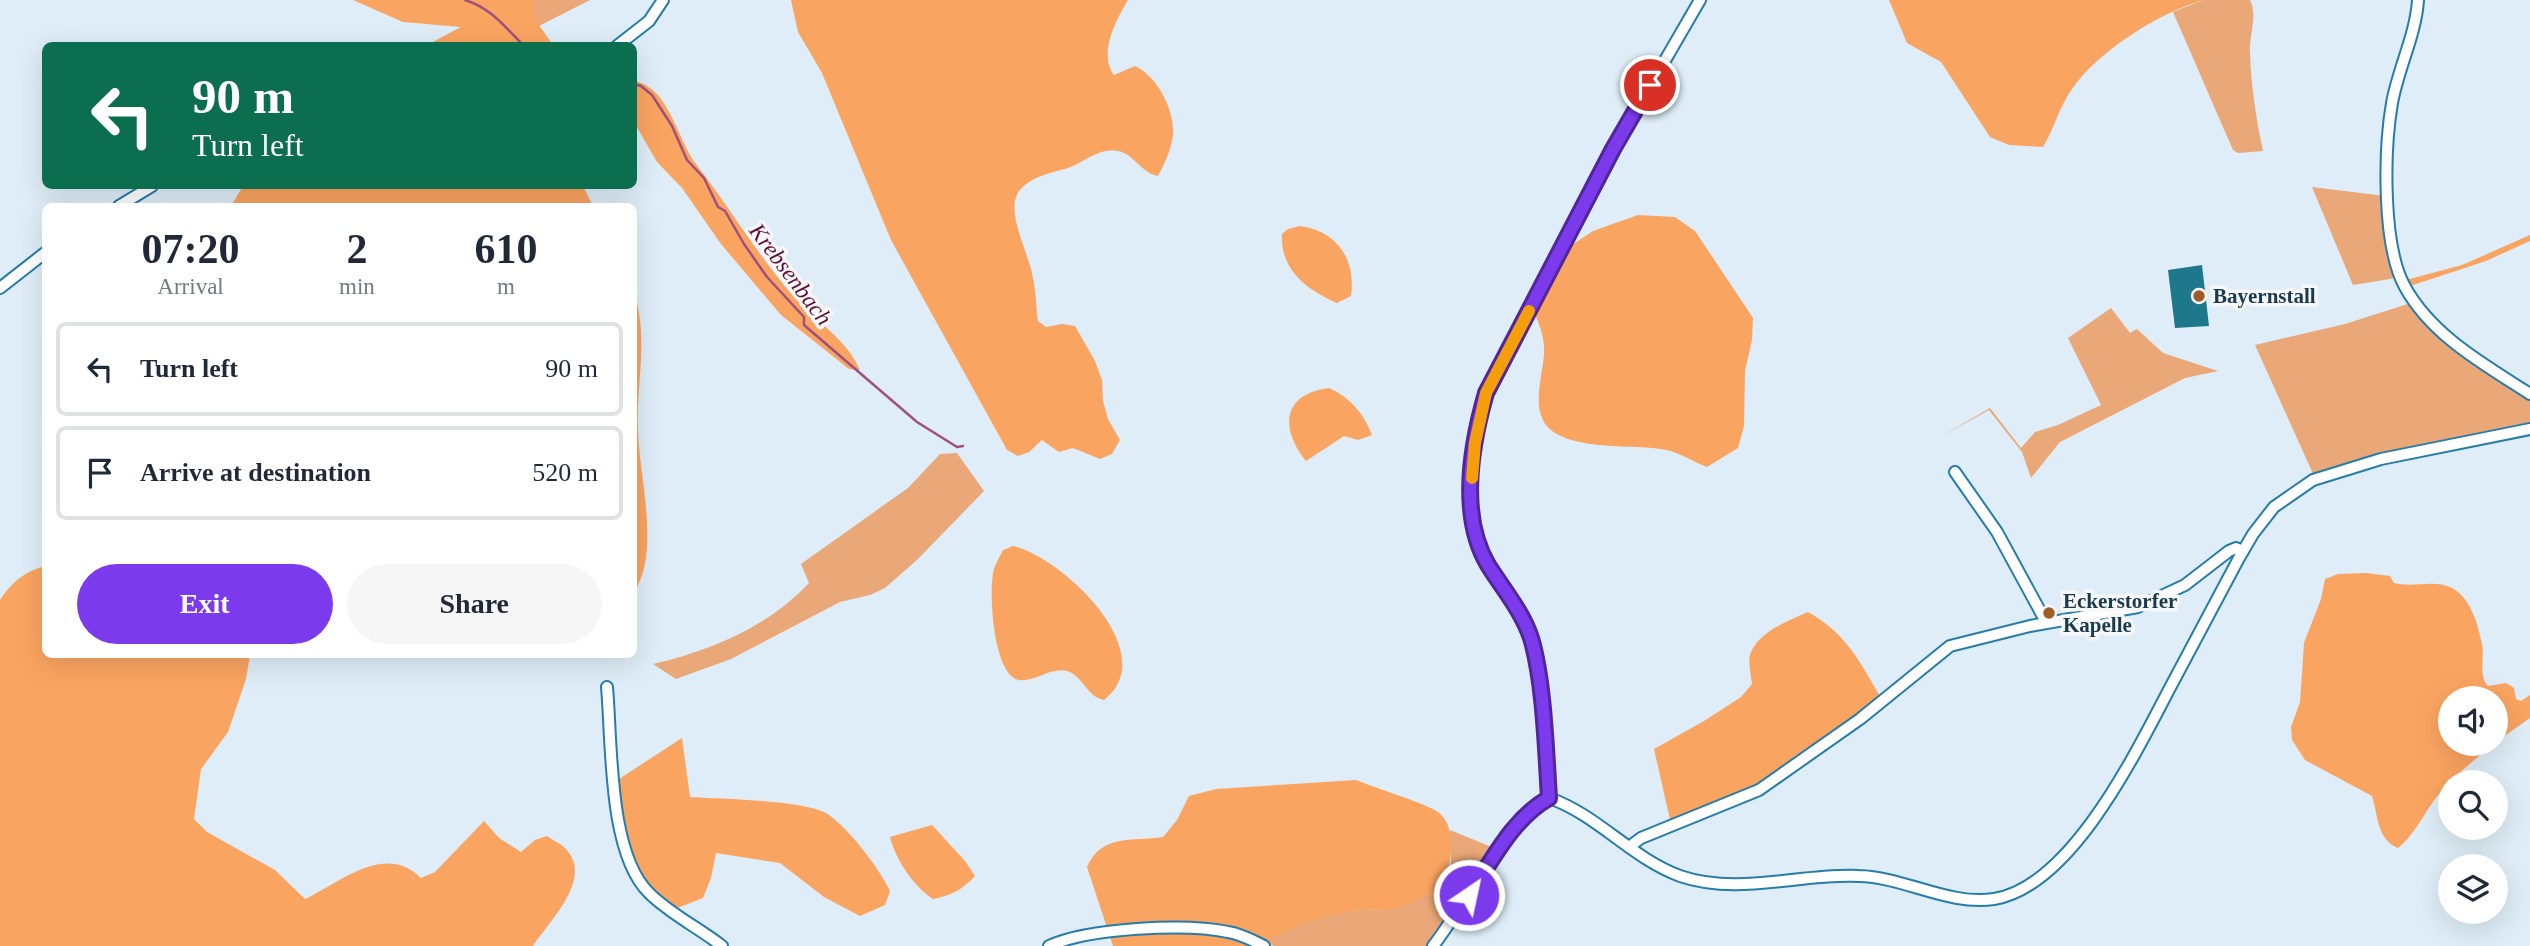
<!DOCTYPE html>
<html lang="en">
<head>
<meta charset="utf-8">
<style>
  body { margin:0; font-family:Georgia,serif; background:#f6f6f7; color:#1f2937; height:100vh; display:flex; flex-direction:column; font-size:26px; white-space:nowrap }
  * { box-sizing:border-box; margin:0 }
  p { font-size:23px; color:#747a83 }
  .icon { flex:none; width:38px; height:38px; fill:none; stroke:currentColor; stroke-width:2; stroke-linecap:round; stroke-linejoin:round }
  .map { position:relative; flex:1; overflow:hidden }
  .drawer { position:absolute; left:42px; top:203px; width:595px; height:455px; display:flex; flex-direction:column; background:#fff; border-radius:10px; box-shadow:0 7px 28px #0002 }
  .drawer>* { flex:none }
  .guide { position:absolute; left:42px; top:42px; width:595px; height:147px; border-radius:10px; box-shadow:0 7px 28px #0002; background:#0b6e4f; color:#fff; overflow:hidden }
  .fabs { position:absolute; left:2438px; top:686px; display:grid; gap:14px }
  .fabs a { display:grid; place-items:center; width:70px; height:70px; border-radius:50%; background:#fff; box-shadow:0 7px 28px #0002; font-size:35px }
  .pin { position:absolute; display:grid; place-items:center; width:60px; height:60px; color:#fff; margin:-30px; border:4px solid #fff; border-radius:50%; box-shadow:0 2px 7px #0007 }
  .me { position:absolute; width:77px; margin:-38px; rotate:34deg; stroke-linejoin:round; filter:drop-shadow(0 0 5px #0008) }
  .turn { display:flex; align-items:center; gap:24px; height:147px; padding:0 35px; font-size:32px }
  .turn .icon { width:91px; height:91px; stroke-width:2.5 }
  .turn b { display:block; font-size:49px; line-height:60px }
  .eta { display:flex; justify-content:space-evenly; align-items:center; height:119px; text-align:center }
  .eta b { font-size:42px; font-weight:700; line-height:49px }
  .cta { display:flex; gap:14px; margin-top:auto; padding:14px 35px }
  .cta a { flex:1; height:80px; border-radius:42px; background:#7c3aed; color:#fff; font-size:28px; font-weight:700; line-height:80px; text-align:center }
  .cta a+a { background:#f6f6f7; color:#1f2937 }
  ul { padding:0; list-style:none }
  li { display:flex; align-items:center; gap:21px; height:94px; margin:0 14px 10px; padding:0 21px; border:4px solid #e0e1e3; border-radius:10px }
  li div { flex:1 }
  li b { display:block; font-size:26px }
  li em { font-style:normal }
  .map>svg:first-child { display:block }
  .green { fill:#eaa777 }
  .forest { fill:#faa461 }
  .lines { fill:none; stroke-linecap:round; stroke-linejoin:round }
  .stream { stroke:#9f517c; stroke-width:2.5 }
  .building { fill:#1f778c }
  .minor-casing { stroke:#267caa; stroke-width:14 }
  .minor { stroke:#fff; stroke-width:10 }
  .route-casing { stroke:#51269a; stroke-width:18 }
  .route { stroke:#7c3aed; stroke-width:12 }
  .slow { stroke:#f59e0b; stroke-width:12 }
  .poi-dot { fill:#9e5d28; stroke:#f7f7f7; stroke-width:2.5 }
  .labels { text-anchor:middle; stroke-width:7; stroke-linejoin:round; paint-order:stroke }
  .poi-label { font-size:21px; font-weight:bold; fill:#193b4f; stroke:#f7f7f7; text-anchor:start }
  .water-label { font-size:23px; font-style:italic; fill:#5d0d34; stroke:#f7f7f7 }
</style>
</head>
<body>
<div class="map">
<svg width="2530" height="946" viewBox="0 0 2530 946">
  <rect width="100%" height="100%" fill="#deedf7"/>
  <g class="green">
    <polygon points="533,0 590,0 539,26 533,18"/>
    <path d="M2203 0H2250C2258 16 2249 35 2250 53 2251 86 2256 118 2263 151L2238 153 2233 150 2173 12Z"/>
    <polygon points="2312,187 2385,196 2396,278 2353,285"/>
    <polygon points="2411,303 2530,398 2530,425 2368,458 2314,476 2255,345 2345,324"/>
    <polygon points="2111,308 2130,333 2137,329 2163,353 2218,371 2185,378 2060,442 2031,478 2022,452 1989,410 1942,436 1990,408 2021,448 2035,432 2058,425 2101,405 2068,338"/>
    <path d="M957 453 984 491 917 560 885 588 870 595 840 602 731 659 676 679 653 664C710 651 768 627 809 583L801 564 908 488 940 454Z"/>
    <path d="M1450 830 1494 848 1427 946H1274L1266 942C1292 922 1336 913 1368 909 1374 909 1379 911 1384 910 1405 908 1426 895 1444 885L1451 863Z"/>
  </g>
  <g class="forest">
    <polygon points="353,0 533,0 534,18 553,45 427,45 461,27 403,22"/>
    <path d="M791 0H1128C1116 20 1098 54 1114 75L1135 66C1157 76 1175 110 1173 135 1171 150 1165 163 1158 176 1140 172 1134 154 1118 151 1100 147 1085 162 1068 168 1051 173 1032 176 1020 190 1003 209 1030 255 1033 278 1036 292 1036 306 1038 321L1046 327 1062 324 1075 326 1095 361 1102 380 1103 401 1108 419 1120 440 1112 454 1100 459 1073 448 1059 452 1042 440 1029 452 1018 456 1007 450 891 240 822 73 798 32Z"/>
    <path d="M1889 0H2203C2159 13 2098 51 2072 89 2059 107 2054 129 2043 147L2009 145 1990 137 1941 62 1907 43Z"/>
    <path d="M634 81C669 87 677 139 696 164 730 208 758 256 795 298 817 323 846 338 860 370L849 369 781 315 721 244 682 188 657 162 634 122Z"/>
    <polygon points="243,186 583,186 593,206 231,206"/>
    <path d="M1638 215 1675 217 1695 231 1753 318 1752 340 1745 371 1744 426 1738 448 1707 467C1694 462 1680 453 1667 450 1636 443 1557 454 1542 418 1534 399 1543 373 1544 354 1545 338 1540 326 1534 312L1567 248 1593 231Z"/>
    <path d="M1300 226C1337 231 1356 259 1351 296L1337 303C1307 290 1280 270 1282 234L1288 229Z"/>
    <polygon points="2530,235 2530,241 2486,261 2410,286 2406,280 2462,265"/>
    <path d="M634 292C649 338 636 383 638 430 639 477 661 552 634 592Z"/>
    <path d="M1329 388C1350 397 1364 414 1372 435L1358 440 1344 436 1306 461C1280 428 1282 394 1329 388Z"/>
    <path d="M1013 546C1062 557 1164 653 1104 700 1087 697 1083 676 1067 671 1050 667 1036 682 1019 680 993 676 988 590 994 569 996 563 1000 556 1003 550Z"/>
    <path d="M45 566 46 654 250 655 246 679 228 732 201 769 194 819 207 832 275 870 305 899C341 882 385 842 421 878L435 872 484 821 499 838 521 852 535 840 547 836C552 840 560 843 565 848 595 878 549 921 533 946H0V600C13 581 24 572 45 566Z"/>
    <path d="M2366 573 2390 576 2394 583C2413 588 2435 579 2452 588 2471 598 2478 625 2482 644 2485 658 2478 675 2488 686L2506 683 2514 688 2516 699 2521 701 2530 695V718L2496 742V698H2450V744H2493C2477 758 2459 772 2444 788 2426 807 2418 832 2398 848 2377 840 2378 815 2372 796L2305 760 2292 740 2291 727 2300 702 2304 643 2321 599 2325 579 2338 574Z"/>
    <path d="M1808 612C1846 633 1860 662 1881 698L1753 790 1671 824 1654 749 1704 721 1741 697 1752 684C1751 675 1748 663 1750 655 1757 632 1788 621 1808 612Z"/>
    <path d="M682 738 690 797C719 799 809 800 829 815 850 830 879 868 890 891L885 905 860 916 824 897 780 863 716 853 711 878 703 898 675 909C624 870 624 840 619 779Z"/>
    <path d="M1356 780C1375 788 1425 803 1438 812 1459 828 1450 865 1444 885 1426 895 1405 909 1384 910 1378 911 1373 909 1368 909 1331 914 1290 924 1261 946H1113L1087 867C1102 833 1132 842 1163 837L1177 820 1189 796 1216 789Z"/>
    <path d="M932 825 965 861 975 876C962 890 950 896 933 899 913 886 896 860 890 837Z"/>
  </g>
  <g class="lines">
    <g class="stream">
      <path d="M465 0C491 8 505 27 524 46"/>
      <polyline points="634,84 641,86 652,95 672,126 687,160 704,178 718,207 725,211 744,244 767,277 804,317 804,325 917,422 957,447 963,446"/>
    </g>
  </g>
  <polygon class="building" points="2202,265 2209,326 2175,328 2168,270"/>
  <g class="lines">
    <defs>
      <g id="minor">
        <path d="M2418 0C2416 34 2398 69 2392 103 2384 150 2382 246 2405 287 2432 336 2485 365 2530 394"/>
        <polyline points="617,46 649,21 663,0"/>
        <polyline points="119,206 152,186"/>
        <polyline points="0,288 46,252"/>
        <polyline points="1955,472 1997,532 2046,622"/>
        <path d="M607 687C612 743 608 853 649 893 670 914 699 928 722 946"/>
        <path d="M1549 798C1546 751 1544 682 1531 638 1523 611 1503 589 1488 565 1459 516 1471 445 1486 393L1613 150 1700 0"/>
        <polyline points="1629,847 1641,838 1759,790 1860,719 1950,646 2030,626 2138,607 2185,585 2229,551 2236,548 2243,551"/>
        <path d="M1049 946C1088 928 1186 923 1228 932 1241 934 1252 940 1264 946"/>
        <path d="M1433 946C1466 904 1505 823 1549 798 1598 815 1631 858 1680 876 1738 896 1800 873 1859 876 1904 877 1949 906 1994 899 2073 886 2138 748 2172 684 2194 642 2217 600 2239 558L2253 534 2274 507 2313 480 2381 459 2530 429"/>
      </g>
    </defs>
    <use href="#minor" class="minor-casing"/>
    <use href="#minor" class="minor"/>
  </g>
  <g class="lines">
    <defs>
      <path id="route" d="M1469 895C1492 861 1512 819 1549 798 1546 752 1544 681 1531 638 1522 611 1503 589 1488 565 1459 516 1471 445 1486 393L1613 149 1650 85"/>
    </defs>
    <use href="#route" class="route-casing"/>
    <use href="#route" class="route"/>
    <polyline class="slow" points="1472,478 1475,443 1486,393 1529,311"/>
  </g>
  <g class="poi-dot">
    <circle cx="2199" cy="296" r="7"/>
    <circle cx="2049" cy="613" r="7"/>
  </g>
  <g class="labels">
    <g class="poi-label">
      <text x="2213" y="303">Bayernstall</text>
      <text x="2063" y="608">Eckerstorfer<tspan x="2063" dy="24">Kapelle</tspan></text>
    </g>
    <g class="water-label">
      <text transform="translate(791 274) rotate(53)" y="8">Krebsenbach</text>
    </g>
  </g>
</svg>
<div class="fabs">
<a><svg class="icon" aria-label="sound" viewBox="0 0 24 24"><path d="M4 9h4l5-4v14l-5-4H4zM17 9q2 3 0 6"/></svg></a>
<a><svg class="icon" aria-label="search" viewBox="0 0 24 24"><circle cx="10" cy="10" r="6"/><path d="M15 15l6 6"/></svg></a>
<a><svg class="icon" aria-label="layers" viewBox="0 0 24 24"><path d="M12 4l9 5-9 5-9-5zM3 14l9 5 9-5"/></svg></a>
</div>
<div class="pin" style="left:1650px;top:85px;background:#d93025"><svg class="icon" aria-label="arrive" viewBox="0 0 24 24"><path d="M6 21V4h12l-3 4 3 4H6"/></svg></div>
<svg class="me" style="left:1469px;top:895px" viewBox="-20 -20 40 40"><circle r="17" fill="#7c3aed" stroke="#fff" stroke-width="3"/><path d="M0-11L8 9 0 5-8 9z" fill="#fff"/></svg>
<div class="guide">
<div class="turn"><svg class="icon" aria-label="left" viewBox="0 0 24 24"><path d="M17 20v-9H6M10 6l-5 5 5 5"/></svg><div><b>90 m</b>Turn left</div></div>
</div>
<section class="drawer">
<div class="eta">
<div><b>07:20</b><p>Arrival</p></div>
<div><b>2</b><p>min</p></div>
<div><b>610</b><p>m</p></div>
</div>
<ul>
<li><svg class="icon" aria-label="left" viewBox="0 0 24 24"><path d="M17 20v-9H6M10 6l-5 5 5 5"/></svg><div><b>Turn left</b></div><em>90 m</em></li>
<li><svg class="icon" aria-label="arrive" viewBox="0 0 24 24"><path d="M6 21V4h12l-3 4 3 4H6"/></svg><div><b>Arrive at destination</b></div><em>520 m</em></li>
</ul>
<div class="cta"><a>Exit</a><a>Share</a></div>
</section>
</div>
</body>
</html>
